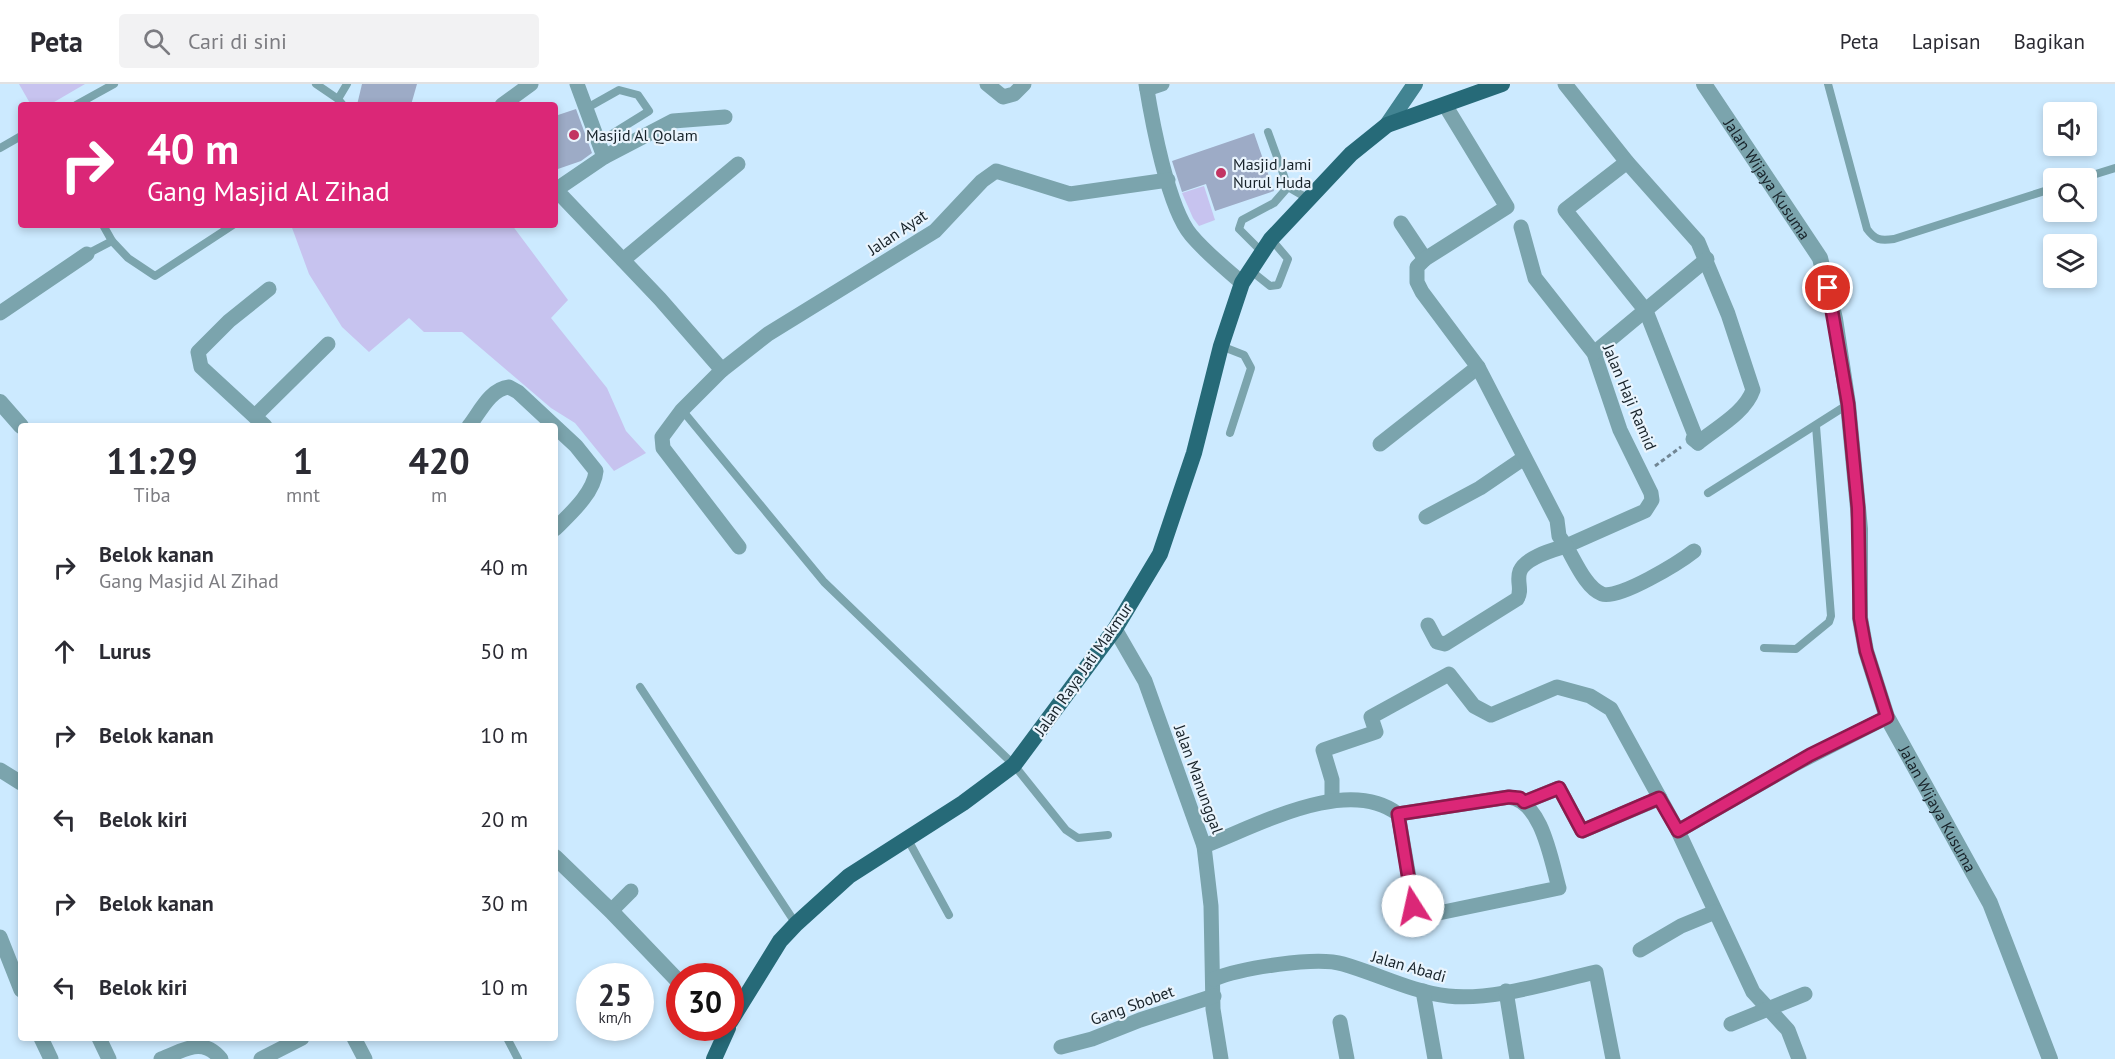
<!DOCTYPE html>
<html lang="id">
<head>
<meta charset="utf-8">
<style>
  body { margin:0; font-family:"PT Sans",sans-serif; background:#f2f2f3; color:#2b2b33; height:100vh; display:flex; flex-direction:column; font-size:22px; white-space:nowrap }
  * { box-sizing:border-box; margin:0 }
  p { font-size:20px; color:#7c7c81 }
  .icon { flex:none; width:33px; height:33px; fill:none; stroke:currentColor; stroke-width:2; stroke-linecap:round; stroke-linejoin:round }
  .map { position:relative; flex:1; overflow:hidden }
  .details { position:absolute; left:18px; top:339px; width:540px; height:618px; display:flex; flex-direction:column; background:#fff; border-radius:6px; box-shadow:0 3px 9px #0003 }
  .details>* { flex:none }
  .hud { position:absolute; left:18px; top:18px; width:540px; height:126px; border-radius:6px; box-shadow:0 3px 9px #0003; background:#db2777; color:#fff; overflow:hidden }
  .fabs { position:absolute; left:2043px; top:18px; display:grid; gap:12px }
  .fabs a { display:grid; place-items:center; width:54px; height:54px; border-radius:6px; background:#fff; box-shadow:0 3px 9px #0003; font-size:30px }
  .speed { position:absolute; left:576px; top:879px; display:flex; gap:12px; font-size:30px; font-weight:700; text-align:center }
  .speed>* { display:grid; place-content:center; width:78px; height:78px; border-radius:50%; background:#fff; box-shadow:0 3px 9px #0003; line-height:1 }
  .speed small { font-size:15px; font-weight:400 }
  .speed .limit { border:9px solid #d22; background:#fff; color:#111 }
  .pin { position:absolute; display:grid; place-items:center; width:51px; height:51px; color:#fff; margin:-26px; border:3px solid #fff; border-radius:50%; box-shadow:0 2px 6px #0007 }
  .me { position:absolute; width:66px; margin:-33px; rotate:350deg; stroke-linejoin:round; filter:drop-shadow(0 0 4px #0008) }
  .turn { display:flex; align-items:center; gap:21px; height:126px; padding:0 30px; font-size:27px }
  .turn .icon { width:78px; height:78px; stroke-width:2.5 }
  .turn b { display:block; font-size:42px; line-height:51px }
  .eta { display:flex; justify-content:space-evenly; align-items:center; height:102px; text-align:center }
  .eta b { font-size:36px; font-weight:800; line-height:42px }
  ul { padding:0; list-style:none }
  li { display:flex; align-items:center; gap:18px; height:84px; padding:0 30px }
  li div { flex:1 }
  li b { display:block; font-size:22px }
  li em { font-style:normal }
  header { display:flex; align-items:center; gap:36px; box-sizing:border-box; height:84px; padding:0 30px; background:#fff; border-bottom:2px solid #e1e1e2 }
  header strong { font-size:28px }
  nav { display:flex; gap:33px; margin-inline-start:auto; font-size:21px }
  .search { width:420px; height:54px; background:#f2f2f3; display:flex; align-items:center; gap:15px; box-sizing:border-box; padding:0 21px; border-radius:6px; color:#7c7c81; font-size:22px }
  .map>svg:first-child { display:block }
  .green { fill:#c7c3ef }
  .building { fill:#9dabc6 }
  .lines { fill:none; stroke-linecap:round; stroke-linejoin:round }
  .path { stroke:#718694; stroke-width:3; stroke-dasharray:4.5 3; stroke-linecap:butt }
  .service { stroke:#7ba4ad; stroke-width:8 }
  .minor { stroke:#7ba4ad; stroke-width:15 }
  .tertiary { stroke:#7ba4ad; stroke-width:16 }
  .secondary { stroke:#428492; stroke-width:16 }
  .primary { stroke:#266a78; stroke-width:16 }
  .route-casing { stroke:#8e194d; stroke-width:15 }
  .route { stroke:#db2777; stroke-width:10 }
  .poi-dot { fill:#c23462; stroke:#e9f4fd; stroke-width:2 }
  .labels { text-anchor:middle; stroke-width:4.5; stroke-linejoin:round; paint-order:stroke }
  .poi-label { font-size:16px; fill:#18232a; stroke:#e9f4fd; text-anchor:start }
  .street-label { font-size:16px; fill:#18232a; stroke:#e9f4fd }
</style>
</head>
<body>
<header>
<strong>Peta</strong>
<div class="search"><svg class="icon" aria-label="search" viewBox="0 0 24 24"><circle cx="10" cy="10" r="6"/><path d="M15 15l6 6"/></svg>Cari di sini</div>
<nav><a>Peta</a><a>Lapisan</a><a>Bagikan</a></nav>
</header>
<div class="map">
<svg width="2115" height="975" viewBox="0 0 2115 975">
  <rect width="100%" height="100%" fill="#cceaff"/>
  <g class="green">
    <polygon points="19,0 85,0 49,21 31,21"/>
    <polygon points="1204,102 1215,136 1199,142 1193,134 1182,109"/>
    <polygon points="291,141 493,141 496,144 512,141 568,216 551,234 607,304 626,347 646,369 614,387 575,339 551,324 462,248 424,248 409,234 369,268 342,243 309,190"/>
  </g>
  <g class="building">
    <polygon points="362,0 417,0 411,21 357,21"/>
    <polygon points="576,25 592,69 581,77 555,86 555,32"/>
    <polygon points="1254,49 1274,107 1215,127 1206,100 1182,108 1172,77"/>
  </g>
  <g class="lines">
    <polyline class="path" points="1655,382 1681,363"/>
    <g class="service">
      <polyline points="316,0 338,15"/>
      <path d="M1828 0 1867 145C1875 156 1880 157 1894 155L2054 104"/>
      <polyline points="76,21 114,0"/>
      <polyline points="343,21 338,15 347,0"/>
      <polyline points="587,24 619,6 638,11 649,27 599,58"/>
      <polyline points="0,64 21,52"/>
      <polyline points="2083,94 2115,84"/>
      <polyline points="1288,103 1307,114"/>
      <polyline points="103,141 112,157"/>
      <polyline points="1262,168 1239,145 1242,136 1274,119 1288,103 1268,48"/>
      <polyline points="87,170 112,157 128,174 155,192 233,141"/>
      <polyline points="1250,186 1270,202 1278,201 1288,175 1271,155"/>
      <polyline points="1221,262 1244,271 1251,284 1230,349"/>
      <polyline points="682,326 824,498 1014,681 1066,746 1078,754 1108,751"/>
      <polyline points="1708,409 1847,321"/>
      <polyline points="1764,564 1796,565 1829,538 1831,532 1816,342"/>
      <polyline points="640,603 796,840"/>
      <polyline points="907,754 949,831"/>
      <polyline points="507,954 518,975"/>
    </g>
    <g class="minor">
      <polyline points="577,0 604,73"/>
      <polyline points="987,0 1003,13 1014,10 1024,0"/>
      <path d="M1146 0C1152 37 1168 124 1191 151 1206 169 1225 184 1242 199"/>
      <path d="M1565 0 1627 78 1698 158 1728 230 1753 306C1745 329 1716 344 1698 359L1693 355"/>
      <polyline points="1147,5 1162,0"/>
      <polyline points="502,21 531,0"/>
      <polyline points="1627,78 1565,126 1646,227 1698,359"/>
      <polyline points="1401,139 1425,175"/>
      <path d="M1521 143 1535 194 1594 269 1620 346 1651 409 1652 416 1645 427 1566 462C1575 477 1586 504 1602 510 1619 516 1680 478 1694 467"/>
      <polyline points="623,176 738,80"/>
      <polyline points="0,229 87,170"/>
      <polyline points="1594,269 1707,175"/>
      <polyline points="722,286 660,215 559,109 560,103 604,73 673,37 725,33"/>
      <polyline points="255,332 328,260"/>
      <polyline points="265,342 201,283 198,268 229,237 269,205"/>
      <path d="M469 342C480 328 490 305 509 303L518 308 576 362 596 387C594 409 570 430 555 445"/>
      <polyline points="1380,360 1478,283"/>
      <polyline points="1426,433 1480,404 1524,374"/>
      <polyline points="739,463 663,364 662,353 682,326 722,286 768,250 935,147 982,97 996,87 1070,110 1168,96"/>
      <path d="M1428 541 1437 558 1445 560 1517 515C1523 506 1516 497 1520 487 1526 473 1553 466 1566 462L1559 452 1557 436 1478 283 1422 208 1417 198V183L1425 175 1507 123 1445 21"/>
      <polyline points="1115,545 1145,597 1204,762 1211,822 1213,925 1221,975"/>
      <polyline points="0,686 21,699"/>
      <polyline points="1332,716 1332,696 1323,666 1376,648 1371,633 1449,590 1474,622 1491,631 1557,603 1590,612 1611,625 1678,747 1753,908 1788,946 1799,975"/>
      <polyline points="1524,718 1559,704 1582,747 1660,714"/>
      <polyline points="1678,747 1795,680 1887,633"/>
      <path d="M1204 762C1257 742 1347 691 1398 730L1509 713C1542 717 1551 776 1559 804L1429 831 1414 822 1398 730"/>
      <polyline points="611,827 631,807"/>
      <polyline points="0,853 21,906"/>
      <polyline points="1640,866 1681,842 1715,828"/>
      <path d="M1214 895C1241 884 1316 872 1343 880 1378 890 1412 908 1448 912 1493 917 1551 898 1596 888L1613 975"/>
      <polyline points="1423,907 1435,975"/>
      <polyline points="1506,907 1517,975"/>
      <polyline points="1340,938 1347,975"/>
      <polyline points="1731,940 1805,910"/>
      <polyline points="41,954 51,975"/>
      <polyline points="99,954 109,975"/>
      <polyline points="354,954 365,975"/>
      <polyline points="1061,963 1092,955 1140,936 1214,912"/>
      <path d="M161 975C185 966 202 952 221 975"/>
      <polyline points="261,975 302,954"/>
    </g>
    <g class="tertiary">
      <path id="s1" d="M1704 0 1820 174 1835 235 1848 320 1860 445V534L1866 567 1887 633 1990 819 2050 975"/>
      <polyline points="0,318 21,342"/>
      <polyline points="555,773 611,827 680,899"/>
    </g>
    <polyline class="secondary" points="1387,41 1415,0"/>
    <g class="primary">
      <polyline points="730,938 780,857 796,840 849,792 963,719 1014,681 1115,545 1160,470 1194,369 1221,262 1242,199 1271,155 1351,70 1387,41 1502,0"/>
      <polyline points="714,975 728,944"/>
    </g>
  </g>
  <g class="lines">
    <defs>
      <polyline id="route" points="1413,822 1398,730 1509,713 1520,714 1524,718 1559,704 1582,747 1659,714 1678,747 1810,671 1887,633 1866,567 1860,534 1858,424 1848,320 1828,204"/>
    </defs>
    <use href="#route" class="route-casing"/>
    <use href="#route" class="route"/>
  </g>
  <g class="poi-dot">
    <circle cx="574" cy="51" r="6"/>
    <circle cx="1221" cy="89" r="6"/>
  </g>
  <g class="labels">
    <g class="poi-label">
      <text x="586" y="57">Masjid Al Qolam</text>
      <text x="1233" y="86">Masjid Jami<tspan x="1233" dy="18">Nurul Huda</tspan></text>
    </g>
    <g class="street-label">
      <text dy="6" stroke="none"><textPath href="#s1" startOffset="114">Jalan Wijaya Kusuma</textPath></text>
      <text transform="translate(897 148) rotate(-34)" y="6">Jalan Ayat</text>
      <text transform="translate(1630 313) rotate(67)" y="6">Jalan Haji Ramid</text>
      <text transform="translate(1083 585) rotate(-55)" y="6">Jalan Raya Jati Makmur</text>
      <text transform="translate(1199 695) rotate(70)" y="6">Jalan Manunggal</text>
      <text dy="6" stroke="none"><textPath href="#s1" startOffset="780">Jalan Wijaya Kusuma</textPath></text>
      <text transform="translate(1409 882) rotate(16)" y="6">Jalan Abadi</text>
      <text transform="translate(1132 921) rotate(-20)" y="6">Gang Sbobet</text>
    </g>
  </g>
</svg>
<div class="fabs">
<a><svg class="icon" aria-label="sound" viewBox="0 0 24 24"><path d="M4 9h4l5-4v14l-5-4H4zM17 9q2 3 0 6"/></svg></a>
<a><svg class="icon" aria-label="search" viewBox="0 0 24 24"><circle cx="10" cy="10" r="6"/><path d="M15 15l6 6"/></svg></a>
<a><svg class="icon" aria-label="layers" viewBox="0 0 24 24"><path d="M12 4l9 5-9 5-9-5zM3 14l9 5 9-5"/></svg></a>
</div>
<div class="speed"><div>25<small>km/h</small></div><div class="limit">30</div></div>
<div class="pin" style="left:1828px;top:204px;background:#d93025"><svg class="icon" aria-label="arrive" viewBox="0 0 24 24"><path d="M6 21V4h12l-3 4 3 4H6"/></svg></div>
<svg class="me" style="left:1413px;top:822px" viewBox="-20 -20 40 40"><circle r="19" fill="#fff"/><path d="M0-13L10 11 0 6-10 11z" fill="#db2777"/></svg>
<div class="hud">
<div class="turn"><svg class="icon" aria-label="right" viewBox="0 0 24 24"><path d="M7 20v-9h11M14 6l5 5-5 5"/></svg><div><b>40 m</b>Gang Masjid Al Zihad</div></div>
</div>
<section class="details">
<div class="eta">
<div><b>11:29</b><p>Tiba</p></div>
<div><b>1</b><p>mnt</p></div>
<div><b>420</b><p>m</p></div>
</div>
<ul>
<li><svg class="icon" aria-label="right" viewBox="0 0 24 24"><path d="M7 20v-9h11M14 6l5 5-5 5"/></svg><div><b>Belok kanan</b><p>Gang Masjid Al Zihad</p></div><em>40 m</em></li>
<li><svg class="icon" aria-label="ahead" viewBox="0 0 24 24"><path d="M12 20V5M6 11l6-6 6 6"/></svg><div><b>Lurus</b></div><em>50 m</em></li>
<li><svg class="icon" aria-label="right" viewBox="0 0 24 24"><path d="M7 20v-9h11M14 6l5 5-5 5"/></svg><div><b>Belok kanan</b></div><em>10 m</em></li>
<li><svg class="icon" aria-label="left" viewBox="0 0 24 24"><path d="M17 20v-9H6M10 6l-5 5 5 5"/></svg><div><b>Belok kiri</b></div><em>20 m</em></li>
<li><svg class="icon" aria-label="right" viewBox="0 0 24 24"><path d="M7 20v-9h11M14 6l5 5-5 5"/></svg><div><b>Belok kanan</b></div><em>30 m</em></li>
<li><svg class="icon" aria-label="left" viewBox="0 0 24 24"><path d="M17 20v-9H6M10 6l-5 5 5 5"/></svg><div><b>Belok kiri</b></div><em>10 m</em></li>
</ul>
</section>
</div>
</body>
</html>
